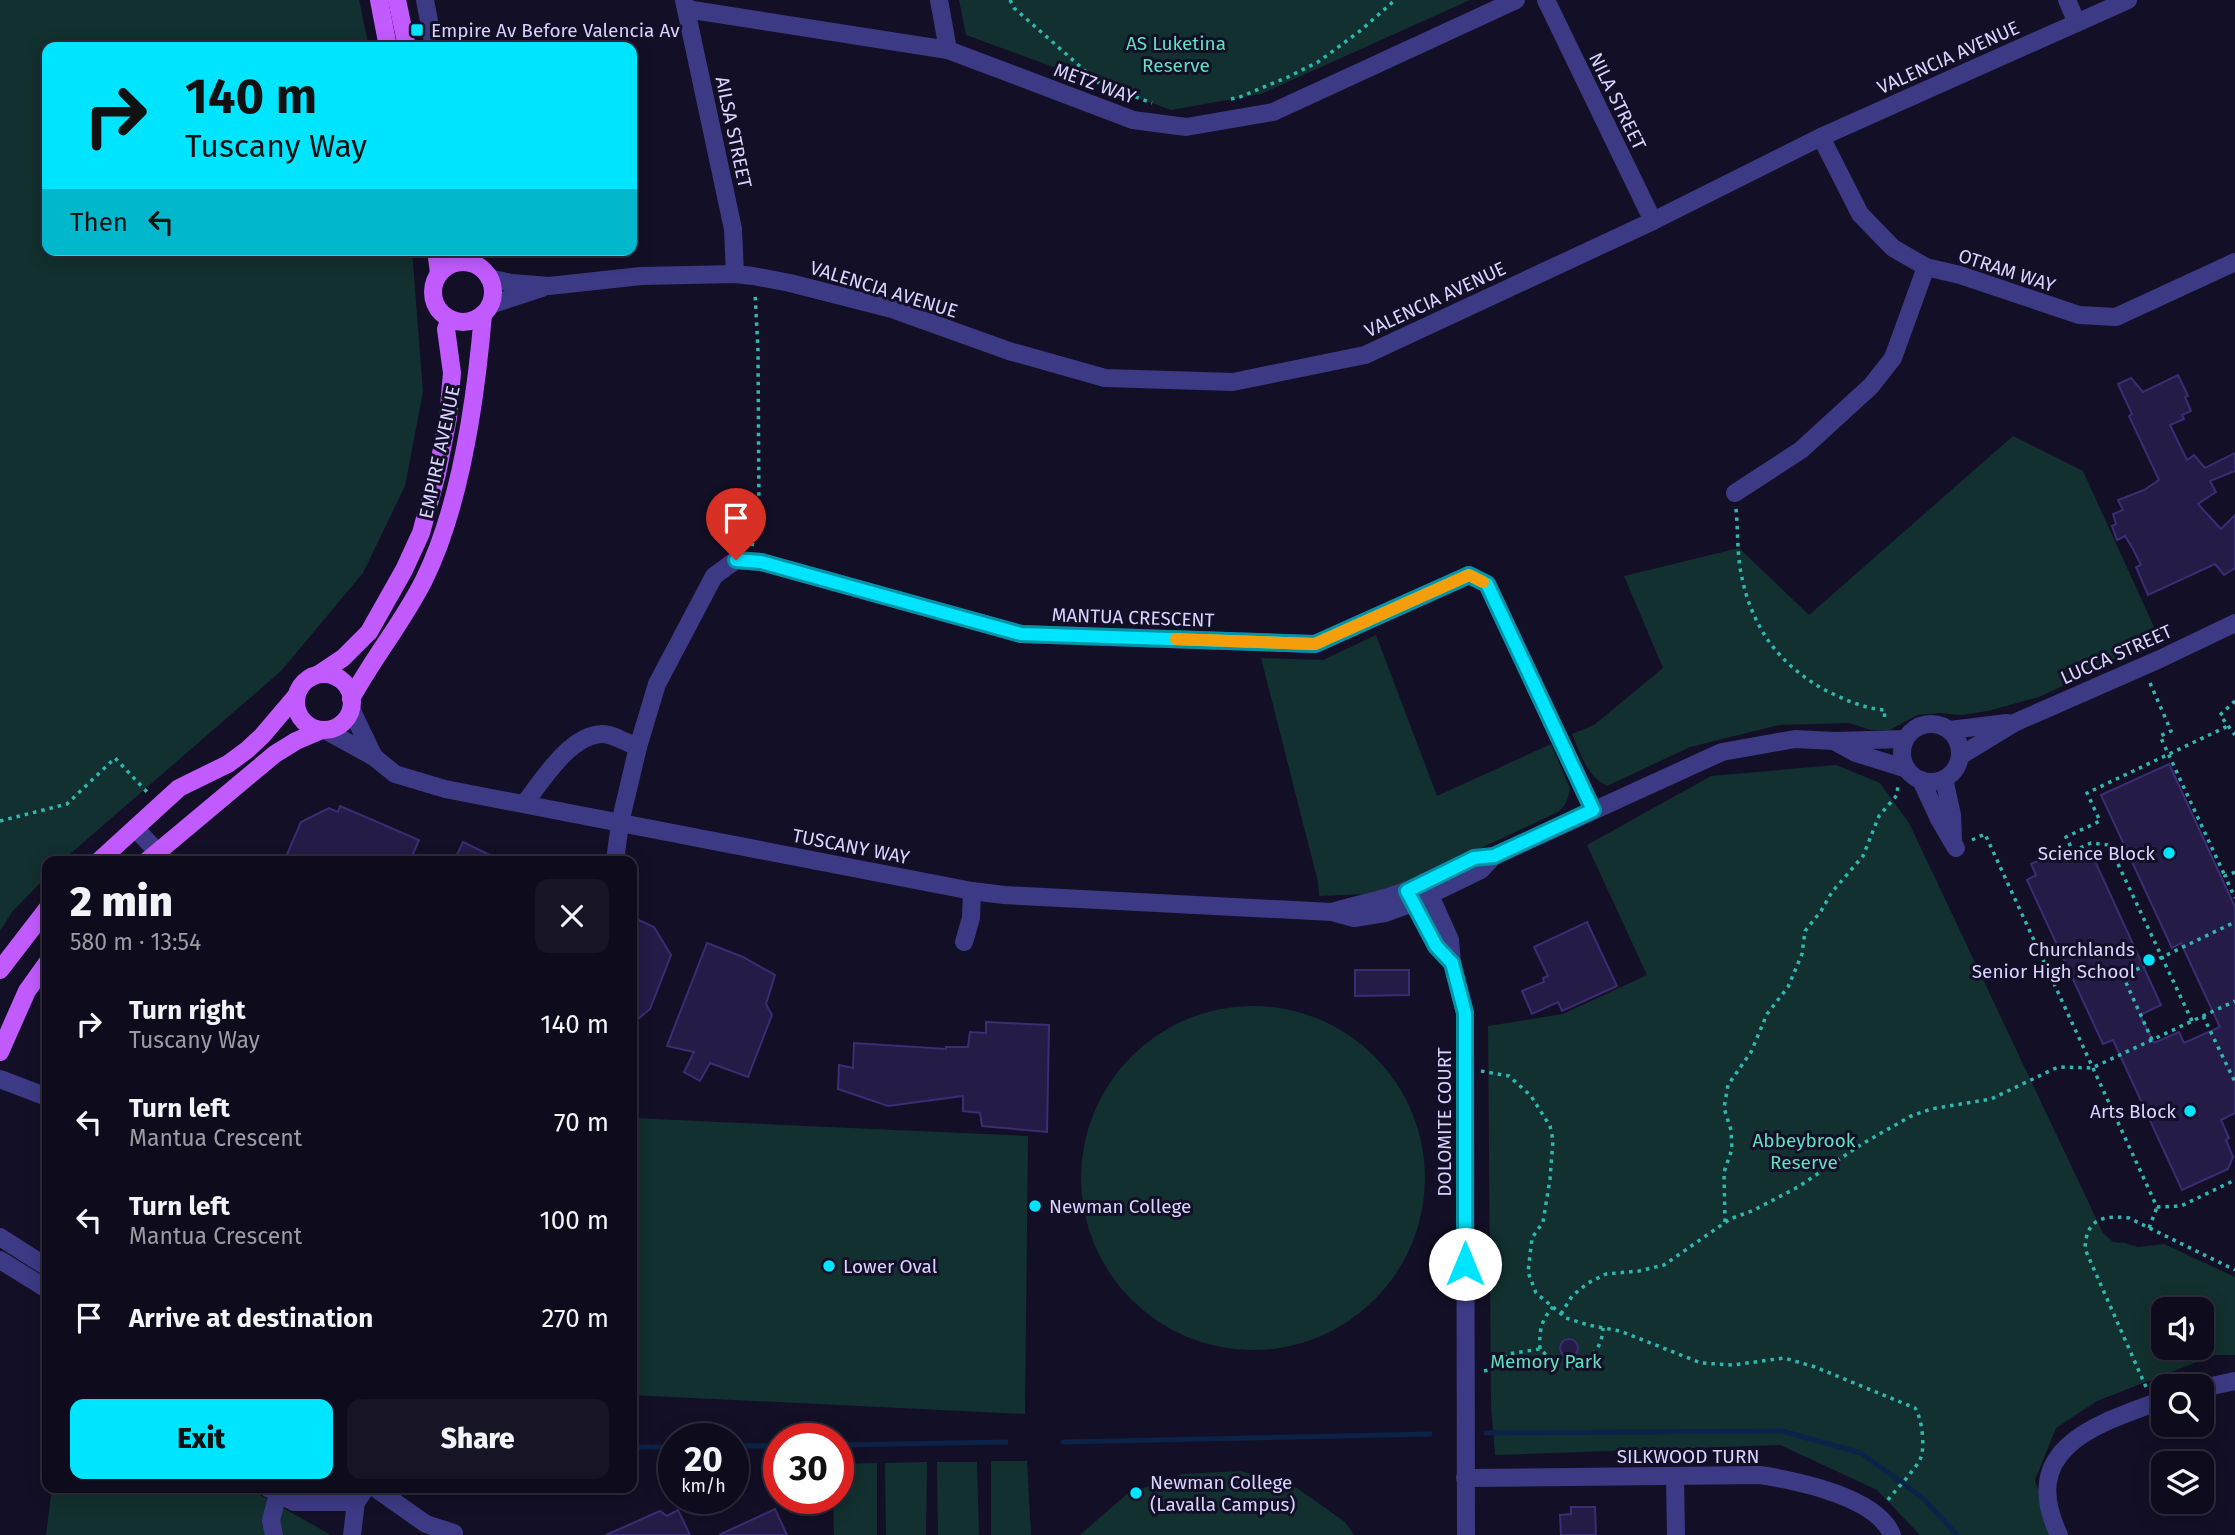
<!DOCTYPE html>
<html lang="en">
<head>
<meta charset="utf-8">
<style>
  body { margin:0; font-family:"Fira Sans",sans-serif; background:#171425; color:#f1f3f6; height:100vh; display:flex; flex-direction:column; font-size:26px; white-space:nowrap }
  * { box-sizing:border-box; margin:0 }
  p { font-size:23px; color:#9b9ba3 }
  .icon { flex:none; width:38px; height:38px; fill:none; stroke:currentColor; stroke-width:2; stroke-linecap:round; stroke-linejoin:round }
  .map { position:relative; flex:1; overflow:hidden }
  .drawer { position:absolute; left:42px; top:856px; width:595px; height:637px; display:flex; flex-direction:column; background:#0e0b1c; border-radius:14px; box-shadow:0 4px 18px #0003,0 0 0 2px #2e2b3b }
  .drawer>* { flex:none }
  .top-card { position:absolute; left:42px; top:42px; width:595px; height:214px; border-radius:14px; box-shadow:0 4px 18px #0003,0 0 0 2px #2e2b3b; background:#00e5ff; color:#111; overflow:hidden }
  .buttons { position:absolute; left:2151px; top:1297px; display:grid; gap:14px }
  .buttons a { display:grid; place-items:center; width:63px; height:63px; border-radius:14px; background:#0e0b1c; box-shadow:0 4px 18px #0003,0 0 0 2px #2e2b3b; font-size:35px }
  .speed { position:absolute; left:658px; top:1423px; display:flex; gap:14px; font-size:35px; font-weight:700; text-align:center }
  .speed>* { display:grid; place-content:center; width:91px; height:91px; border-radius:50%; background:#0e0b1c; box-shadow:0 4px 18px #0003,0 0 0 2px #2e2b3b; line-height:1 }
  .speed small { font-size:18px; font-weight:400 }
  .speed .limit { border:10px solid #d22; background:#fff; color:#111 }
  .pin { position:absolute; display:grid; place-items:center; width:60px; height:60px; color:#fff; margin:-72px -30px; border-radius:50% 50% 50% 0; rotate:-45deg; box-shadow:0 0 7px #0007 }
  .pin .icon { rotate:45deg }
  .me { position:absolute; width:77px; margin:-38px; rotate:0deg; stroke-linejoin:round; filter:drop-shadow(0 0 5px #0008) }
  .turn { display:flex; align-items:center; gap:24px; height:147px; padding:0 28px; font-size:32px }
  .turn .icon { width:91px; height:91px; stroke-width:2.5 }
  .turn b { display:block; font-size:49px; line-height:60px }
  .then { display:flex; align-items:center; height:66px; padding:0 28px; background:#0003; gap:14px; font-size:26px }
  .round { display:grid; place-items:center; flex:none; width:74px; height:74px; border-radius:14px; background:#171425 }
  .summary { display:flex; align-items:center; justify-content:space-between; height:119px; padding:0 28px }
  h1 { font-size:42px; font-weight:800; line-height:52px }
  .action { display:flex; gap:14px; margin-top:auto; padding:14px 28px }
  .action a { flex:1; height:80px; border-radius:14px; background:#00e5ff; color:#111; font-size:28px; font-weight:800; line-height:80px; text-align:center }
  .action a+a { background:#171425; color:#f1f3f6 }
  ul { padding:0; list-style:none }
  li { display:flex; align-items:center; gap:21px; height:98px; padding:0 28px }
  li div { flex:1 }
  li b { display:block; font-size:26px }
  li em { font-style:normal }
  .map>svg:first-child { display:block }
  .green { fill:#12302f; fill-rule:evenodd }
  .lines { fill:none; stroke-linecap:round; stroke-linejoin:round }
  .stream { stroke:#0c2248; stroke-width:5 }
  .building { fill:#241b47; stroke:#3b2d73; stroke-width:2 }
  .path { stroke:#2fb8b0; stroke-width:3.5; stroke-dasharray:3.5 5; stroke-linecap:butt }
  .minor { stroke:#3d3a85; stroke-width:18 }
  .major { stroke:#c25bff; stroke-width:18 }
  .route-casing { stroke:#0095a6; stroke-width:18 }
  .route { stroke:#00e5ff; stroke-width:12 }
  .slow { stroke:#f59e0b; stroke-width:12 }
  .poi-dot { fill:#00e5ff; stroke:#130f26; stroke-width:2.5 }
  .labels { text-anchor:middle; stroke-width:6; stroke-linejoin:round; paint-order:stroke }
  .poi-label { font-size:19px; fill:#d9d4ff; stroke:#130f26; text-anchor:start }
  .park-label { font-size:19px; fill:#5fe0c0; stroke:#130f26 }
  .street-label { font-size:19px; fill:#d9d4ff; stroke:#130f26 }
</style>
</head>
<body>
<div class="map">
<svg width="2235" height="1535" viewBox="0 0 2235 1535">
  <rect width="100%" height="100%" fill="#130f26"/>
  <g class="green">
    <polygon points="0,0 359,0 369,47 47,47 47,250 412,250 423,392 405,486 363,573 281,671 62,861 47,861 47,876 12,912 0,931"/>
    <polygon points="959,0 1470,0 1261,94 1171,110 966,35"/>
    <path d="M2013 436 2083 471 2160 640 2039 697 1988 711 1961 715 1940 713 1917 715 1890 730H1871L1849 723 1779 725 1690 747 1607 786C1586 775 1581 755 1572 734L1594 725 1663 668 1624 576 1739 548 1809 615Z"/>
    <path d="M1376 635 1437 796 1551 744 1570 788C1568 800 1566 807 1556 813L1417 878 1369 894 1319 896 1318 882 1261 658 1323 660Z"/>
    <path d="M1836 765 1880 783 1909 823 2103 1233 2113 1242 2125 1243 2138 1247 2164 1244 2235 1277V1355H2215L2097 1401 2056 1428 2035 1480 2053 1535H1920L1877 1490 1780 1445 1495 1455 1491 1405 1488 1026 1563 1014 1647 975 1587 845 1711 776ZM2163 1309H2202V1348H2163Z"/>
    <circle cx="1253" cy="1178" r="172"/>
    <polygon points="632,1118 1028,1136 1025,1414 632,1395"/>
    <polygon points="991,1461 1027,1461 1031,1535 991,1535"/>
    <polygon points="927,1462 926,1535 886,1535 885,1463"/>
    <polygon points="937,1462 977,1462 979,1535 938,1535"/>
    <polygon points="877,1463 877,1535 834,1535 833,1498 838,1498 838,1464"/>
    <polygon points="1241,1471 1297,1488 1345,1522 1354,1535 1080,1535 1127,1494 1182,1474"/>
    <polygon points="52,1488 248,1488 331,1535 46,1535"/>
  </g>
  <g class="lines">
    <g class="stream">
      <polyline points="1486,1433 1782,1431 1861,1453 1924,1499 1957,1535"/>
      <polyline points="1063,1442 1430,1434"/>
      <polyline points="838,1445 1006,1442"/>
      <polyline points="733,1446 779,1446"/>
      <polyline points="632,1447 674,1447"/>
    </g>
  </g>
  <g class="building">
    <polygon points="2178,375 2188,396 2185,397 2191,411 2182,415 2184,419 2170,425 2187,460 2194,455 2205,468 2235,453 2235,471 2210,481 2216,492 2198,504 2221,529 2235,515 2235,568 2224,575 2215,564 2148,595 2136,567 2141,565 2133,549 2125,536 2117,540 2112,526 2116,524 2113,514 2123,510 2118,500 2144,490 2159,480 2129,416 2132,414 2118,384 2131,378 2143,392"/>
    <polygon points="2169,764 2235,907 2235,1113 2221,1120 2229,1138 2226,1140 2233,1157 2228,1169 2182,1190 2113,1040 2103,1044 2027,880 2036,875 2031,864 2063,849 2066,858 2089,848 2161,1005 2140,1015 2154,1043 2179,1032 2184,1043 2220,1027 2181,943 2172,948 2101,795"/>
    <polygon points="340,806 419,840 410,861 284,861 301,822 329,808 338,812"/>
    <polygon points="463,842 502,861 454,861"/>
    <polygon points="632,917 654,927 671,955 650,1009 632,1024"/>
    <polygon points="1587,922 1617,986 1562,1011 1558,1002 1532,1014 1522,991 1544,982 1543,978 1548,976 1534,947"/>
    <polygon points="707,943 743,957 775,975 766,1004 772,1015 748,1077 710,1063 700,1081 684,1072 694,1052 667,1046"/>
    <polygon points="1355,970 1409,970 1409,995 1355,996"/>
    <polygon points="986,1022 1049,1025 1047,1132 982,1126 980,1113 963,1111 963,1096 888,1106 838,1089 839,1065 853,1068 854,1043 946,1049 946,1047 968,1047 970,1032 986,1033"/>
    <circle cx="1569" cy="1348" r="9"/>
    <polygon points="1571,1507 1595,1507 1596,1535 1561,1535 1560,1515 1571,1514"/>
    <polygon points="775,1509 787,1535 719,1535"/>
    <polygon points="678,1510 690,1535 606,1535 660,1511 667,1516"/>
  </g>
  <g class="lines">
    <g class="path">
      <polyline points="1010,0 1014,8 1100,84 1152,103"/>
      <polyline points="1231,99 1240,97 1288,77 1318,62 1360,31 1395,0"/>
      <path d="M1736 509C1738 529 1737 553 1741 573 1751 626 1778 664 1825 690 1843 699 1865 709 1885 710L1884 721"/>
      <polyline points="752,546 759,515 758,351 755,292"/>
      <polyline points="2150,683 2171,731 2160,736 2225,876"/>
      <polyline points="2235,701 2220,715 2235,735"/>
      <polyline points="0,821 67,804 115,758 148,793"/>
      <polyline points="1972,840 1985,834 2157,1207 2181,1206 2235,1180"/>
      <polyline points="2235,872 2225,876 2235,898"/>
      <polyline points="2203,1016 2235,1082"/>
      <polyline points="2192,1021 2109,845 2091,843 2073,851 2066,837 2100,821 2087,793 2228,726"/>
      <polyline points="2152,1040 2123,976 2235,922"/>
      <path d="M1481 1071 1509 1076 1531 1096 1550 1126 1553 1140 1550 1179 1543 1222 1532 1238 1528 1272 1536 1293 1566 1318 1588 1325 1620 1331 1701 1363 1733 1365 1784 1358 1815 1367 1915 1408C1922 1418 1925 1446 1921 1457 1918 1467 1893 1493 1886 1502"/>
      <polyline points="1725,1222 1724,1172 1732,1149 1731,1130 1724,1108 1728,1085 1751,1052 1767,1014 1788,987 1802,954 1805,931 1821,911 1832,892 1863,856 1879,816 1897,795 1898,784"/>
      <polyline points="2149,1228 2157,1207"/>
      <polyline points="1561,1314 1572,1296 1588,1283 1606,1274 1639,1271 1664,1265 1730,1219 1754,1210 1798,1187 1862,1144 1911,1116 1931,1109 1991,1099 2058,1067 2092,1068 2235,1001"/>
      <path d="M1540 1349C1539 1331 1541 1320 1553 1307"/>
      <path d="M1484 1371 1496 1368 1507 1354 1540 1349 1554 1362 1576 1368C1592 1357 1602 1348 1603 1328"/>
      <path d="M2146 1387 2085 1249C2086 1219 2102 1215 2129 1218L2235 1270"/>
    </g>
    <g class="minor">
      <polyline points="425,0 434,47"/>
      <polyline points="684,0 733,229 735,274"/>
      <polyline points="939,0 948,50"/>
      <polyline points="1546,0 1653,221"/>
      <polyline points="2067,0 2077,23"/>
      <polyline points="686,9 948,50 1133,120 1186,127 1273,112 1516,0"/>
      <polyline points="1821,137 1860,214 1893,248 1926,267 1960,275 2079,315 2116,317 2235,262"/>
      <polyline points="489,278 511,283 549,286 641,276 735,274 753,276 790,283 892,309 1009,351 1105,378 1233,382 1365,355 1653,221 1821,137 2128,0"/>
      <polyline points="490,305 542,288"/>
      <polyline points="1735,493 1801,450 1871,386 1893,358 1926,267"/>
      <polyline points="351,709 374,757"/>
      <circle cx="1931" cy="753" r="29"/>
      <polyline points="325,730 374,757 395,774 445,789 972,891 1004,895 1332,912 1354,918 1385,913 1413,903 1481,870 1494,856"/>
      <polyline points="1950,730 2007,723"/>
      <polyline points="1834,741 1856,753 1907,769"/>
      <polyline points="1960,756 2014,723 2160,659 2235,623"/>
      <polyline points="1944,779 1952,815 1953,840"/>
      <polyline points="1921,780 1939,819 1956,848"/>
      <path d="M524 804C542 781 569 736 601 734 611 733 627 743 638 747"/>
      <polyline points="135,828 166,861"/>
      <polyline points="615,861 620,823 638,747 657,684 714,576 736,560 761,562 1021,634 1315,644 1469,575 1487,584 1593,810"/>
      <polyline points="1424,882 1450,940 1452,963 1465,1013 1466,1535"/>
      <polyline points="1408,892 1436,946 1452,963"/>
      <path d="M1332 912C1356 904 1381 901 1405 891 1436 879 1461 860 1494 856L1722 752 1795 739 1834 741 1905 739"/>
      <polyline points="964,942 971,918 972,891"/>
      <polyline points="0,1079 47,1097"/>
      <polyline points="0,1237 47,1267"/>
      <polyline points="0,1260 47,1289"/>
      <polyline points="2202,1388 2235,1381"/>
      <polyline points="1675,1477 1676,1535"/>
      <path d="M1465 1478 1760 1475C1798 1481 1877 1497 1892 1535"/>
      <polyline points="268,1488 294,1502 356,1502"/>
      <polyline points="375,1488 426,1524 454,1533"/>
      <polyline points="274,1535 271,1520 278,1494"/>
      <polyline points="352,1535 356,1502 366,1488"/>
      <path d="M2059 1535C2017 1447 2097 1424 2163 1400"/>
    </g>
    <g class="major">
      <polyline points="379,0 388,47"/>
      <polyline points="397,0 407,47"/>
      <polyline points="436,250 439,273"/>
      <circle cx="463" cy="292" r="30"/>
      <polyline points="319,674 343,658 369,632 404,570 421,533 437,474 448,418 452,373 446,329 450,319"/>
      <circle cx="324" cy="702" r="28"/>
      <path d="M351 699C373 658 403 622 424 580 461 505 476 398 483 314"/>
      <polyline points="99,861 179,788 228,764 247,750 262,736 296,696"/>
      <polyline points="147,861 275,754 296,741 322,730"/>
      <polyline points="0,970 47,909"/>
      <polyline points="0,1052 27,991 47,963"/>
    </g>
  </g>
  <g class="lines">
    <defs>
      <polyline id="route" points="736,560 761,562 1021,634 1315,644 1469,575 1487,584 1593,810 1494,856 1474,858 1407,891 1436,946 1452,963 1465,1013 1465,1264"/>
    </defs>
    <use href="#route" class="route-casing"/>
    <use href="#route" class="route"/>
    <polyline class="slow" points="1176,639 1315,644 1469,575 1483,582"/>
  </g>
  <g class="poi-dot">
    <rect x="410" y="23" width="14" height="14" rx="3.5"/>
    <circle cx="2169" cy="853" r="7"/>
    <circle cx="2149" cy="960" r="7"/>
    <circle cx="2190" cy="1111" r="7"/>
    <circle cx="1035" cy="1206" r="7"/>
    <circle cx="829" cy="1266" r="7"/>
    <circle cx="1136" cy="1493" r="7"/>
  </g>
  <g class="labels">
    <g class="poi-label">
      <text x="431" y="37">Empire Av Before Valencia Av</text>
      <text x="2155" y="860" text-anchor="end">Science Block</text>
      <text x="2135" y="956" text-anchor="end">Churchlands<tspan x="2135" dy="22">Senior High School</tspan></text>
      <text x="2176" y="1118" text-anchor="end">Arts Block</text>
      <text x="1049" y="1213">Newman College</text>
      <text x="843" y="1273">Lower Oval</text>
      <text x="1150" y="1489">Newman College<tspan x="1150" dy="22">(Lavalla Campus)</tspan></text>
    </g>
    <g class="park-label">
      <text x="1176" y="50">AS Luketina<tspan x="1176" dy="22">Reserve</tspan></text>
      <text x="1804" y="1147">Abbeybrook<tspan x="1804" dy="22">Reserve</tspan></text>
      <text x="1546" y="1368">Memory Park</text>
    </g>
    <g class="street-label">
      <text transform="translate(1948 57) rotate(-24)" y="7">VALENCIA AVENUE</text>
      <text transform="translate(1095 83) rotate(20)" y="7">METZ WAY</text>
      <text transform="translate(1618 101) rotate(64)" y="7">NILA STREET</text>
      <text transform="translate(734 132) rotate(78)" y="7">AILSA STREET</text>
      <text transform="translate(2007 270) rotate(18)" y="7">OTRAM WAY</text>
      <text transform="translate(884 289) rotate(17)" y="7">VALENCIA AVENUE</text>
      <text transform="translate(1435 299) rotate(-25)" y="7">VALENCIA AVENUE</text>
      <text transform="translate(439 452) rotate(-78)" y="7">EMPIRE AVENUE</text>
      <text transform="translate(1133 617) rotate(2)" y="7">MANTUA CRESCENT</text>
      <text transform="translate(2116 654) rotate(-24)" y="7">LUCCA STREET</text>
      <text transform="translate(851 846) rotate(11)" y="7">TUSCANY WAY</text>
      <text transform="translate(1444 1122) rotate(-90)" y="7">DOLOMITE COURT</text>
      <text x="1688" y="1463">SILKWOOD TURN</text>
    </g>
  </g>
</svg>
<div class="buttons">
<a><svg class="icon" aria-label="sound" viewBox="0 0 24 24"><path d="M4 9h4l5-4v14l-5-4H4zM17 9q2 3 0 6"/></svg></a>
<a><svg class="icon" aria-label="search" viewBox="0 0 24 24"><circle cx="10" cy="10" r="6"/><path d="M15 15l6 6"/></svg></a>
<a><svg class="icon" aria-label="layers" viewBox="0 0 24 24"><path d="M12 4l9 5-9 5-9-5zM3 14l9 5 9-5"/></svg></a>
</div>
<div class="speed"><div>20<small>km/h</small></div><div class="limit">30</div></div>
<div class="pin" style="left:736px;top:560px;background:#d93025"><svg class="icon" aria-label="arrive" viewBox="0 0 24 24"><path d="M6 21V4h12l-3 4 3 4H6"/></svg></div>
<svg class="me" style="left:1465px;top:1264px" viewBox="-20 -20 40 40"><circle r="19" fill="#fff"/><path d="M0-13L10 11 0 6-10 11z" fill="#00e5ff"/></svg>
<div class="top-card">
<div class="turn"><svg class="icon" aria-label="right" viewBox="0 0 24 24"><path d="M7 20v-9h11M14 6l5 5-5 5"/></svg><div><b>140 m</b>Tuscany Way</div></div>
<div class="then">Then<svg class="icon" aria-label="left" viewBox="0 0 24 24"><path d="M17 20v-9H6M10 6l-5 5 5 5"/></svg></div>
</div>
<section class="drawer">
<div class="summary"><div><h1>2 min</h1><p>580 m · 13:54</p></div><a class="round"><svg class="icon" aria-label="close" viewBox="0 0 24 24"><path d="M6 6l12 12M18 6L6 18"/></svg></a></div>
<ul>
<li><svg class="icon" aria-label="right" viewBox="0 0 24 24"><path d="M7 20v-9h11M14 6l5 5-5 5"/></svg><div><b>Turn right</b><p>Tuscany Way</p></div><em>140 m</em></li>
<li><svg class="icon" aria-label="left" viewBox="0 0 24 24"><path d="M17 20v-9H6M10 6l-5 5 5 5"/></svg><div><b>Turn left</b><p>Mantua Crescent</p></div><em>70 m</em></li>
<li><svg class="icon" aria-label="left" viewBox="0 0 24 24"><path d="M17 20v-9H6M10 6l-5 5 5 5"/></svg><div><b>Turn left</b><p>Mantua Crescent</p></div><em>100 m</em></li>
<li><svg class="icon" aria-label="arrive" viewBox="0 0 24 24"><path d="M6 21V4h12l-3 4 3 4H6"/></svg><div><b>Arrive at destination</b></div><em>270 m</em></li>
</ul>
<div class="action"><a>Exit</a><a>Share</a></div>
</section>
</div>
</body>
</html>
